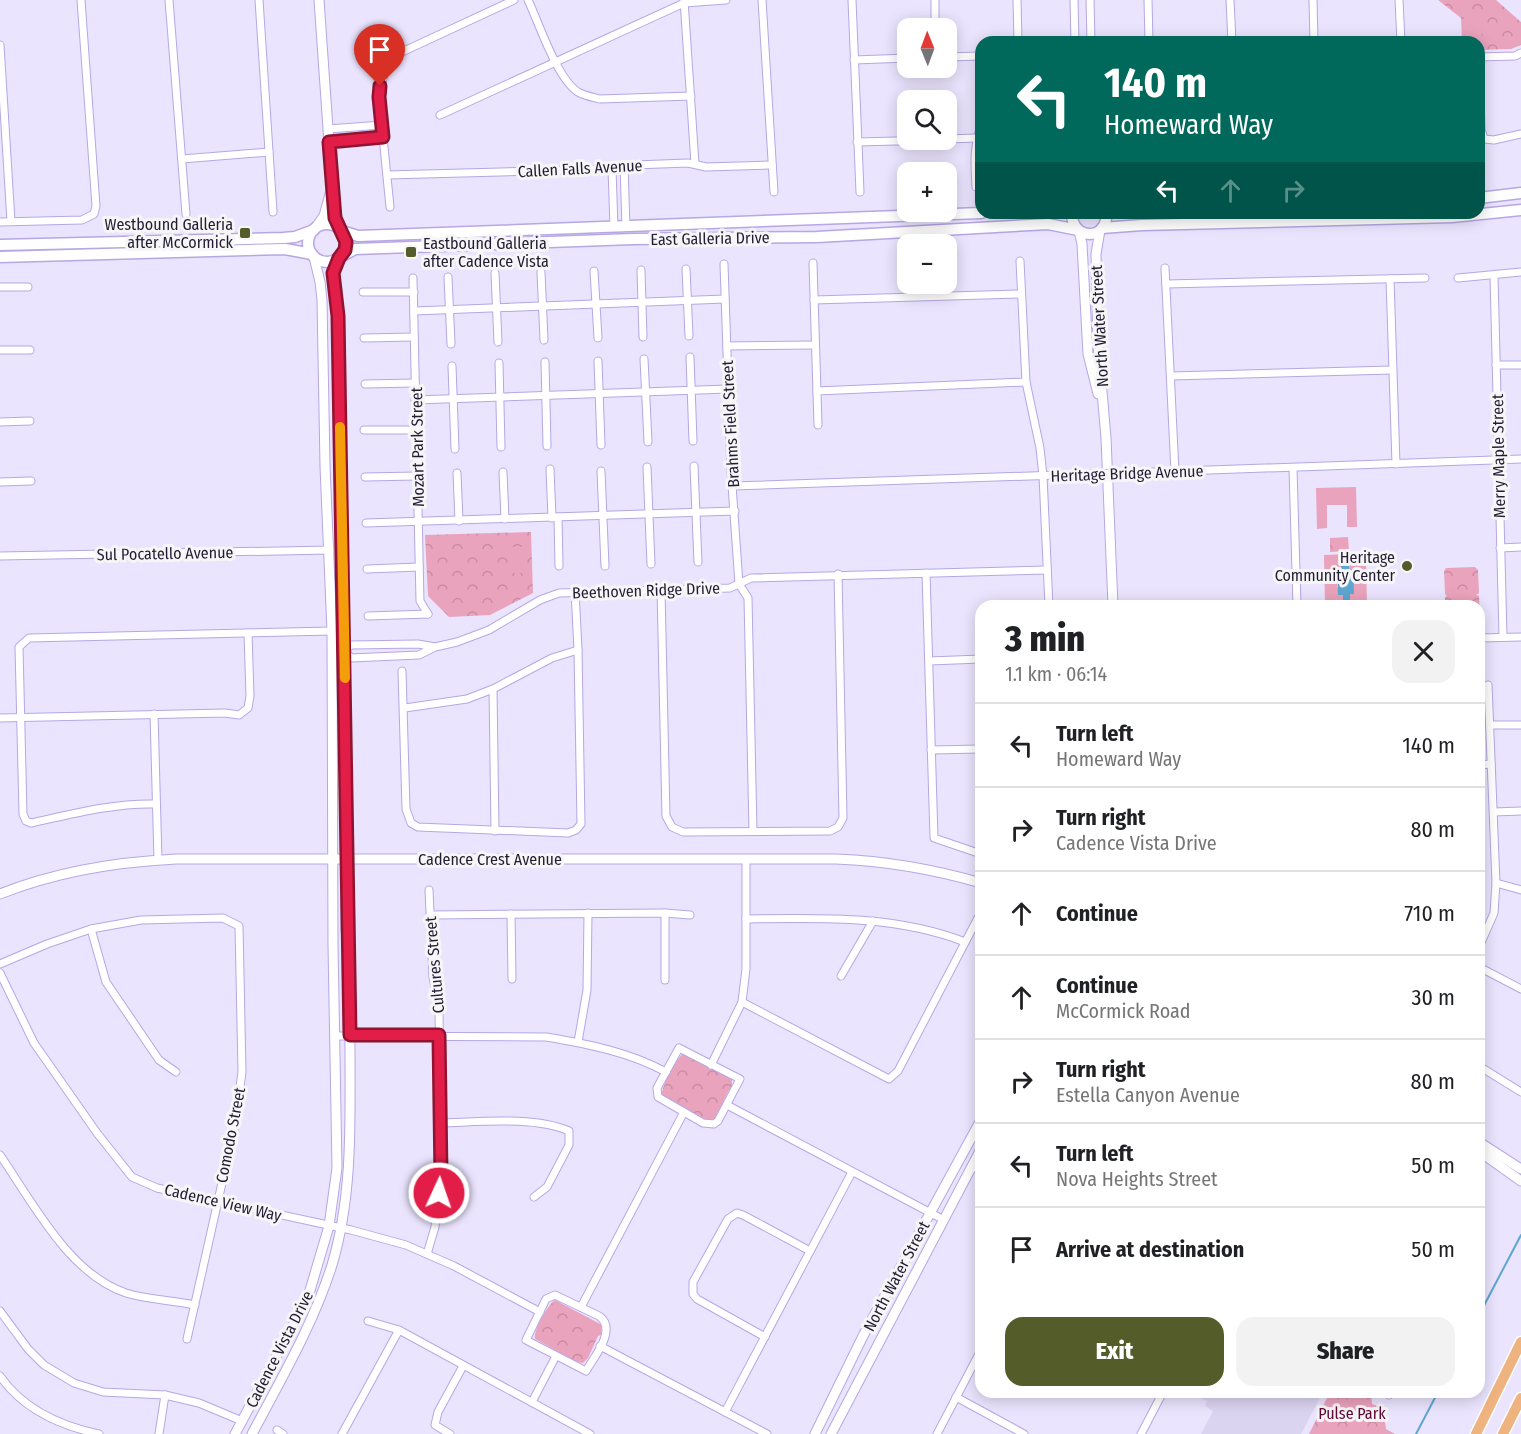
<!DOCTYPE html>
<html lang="en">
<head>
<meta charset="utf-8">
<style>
  body { margin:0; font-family:"Fira Sans Condensed",sans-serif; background:#f2f2f2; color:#202124; height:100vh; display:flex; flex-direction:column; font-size:22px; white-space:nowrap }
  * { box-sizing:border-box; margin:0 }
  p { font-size:20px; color:#757577 }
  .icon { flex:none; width:33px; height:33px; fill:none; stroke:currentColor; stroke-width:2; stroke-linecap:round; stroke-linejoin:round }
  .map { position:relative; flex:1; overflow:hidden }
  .sheet { position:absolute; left:975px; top:600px; width:510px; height:798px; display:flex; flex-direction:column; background:#fff; border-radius:18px; box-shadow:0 3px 15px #0003 }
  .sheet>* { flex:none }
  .top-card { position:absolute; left:975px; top:36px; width:510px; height:183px; border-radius:18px; box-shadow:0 3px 15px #0003; background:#00695c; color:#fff; overflow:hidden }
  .needle { width:39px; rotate:359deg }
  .tools { position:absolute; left:897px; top:18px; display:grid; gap:12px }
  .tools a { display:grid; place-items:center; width:60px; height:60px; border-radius:12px; background:#fff; box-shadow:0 3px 15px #0003; font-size:30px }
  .pin { position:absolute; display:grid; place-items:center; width:51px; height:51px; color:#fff; margin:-62px -26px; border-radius:50% 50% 50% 0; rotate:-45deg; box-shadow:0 0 6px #0007 }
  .pin .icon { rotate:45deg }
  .me { position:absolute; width:66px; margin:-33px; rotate:3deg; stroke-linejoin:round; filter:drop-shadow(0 0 4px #0008) }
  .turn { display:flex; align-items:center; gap:21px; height:126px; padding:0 30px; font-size:27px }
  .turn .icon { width:78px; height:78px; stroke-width:2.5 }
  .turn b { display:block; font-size:42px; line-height:51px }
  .lanes { display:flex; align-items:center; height:57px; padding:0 30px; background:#0003; justify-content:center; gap:30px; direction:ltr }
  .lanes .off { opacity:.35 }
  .round { display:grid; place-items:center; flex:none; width:63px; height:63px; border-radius:18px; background:#f2f2f2 }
  .headline { display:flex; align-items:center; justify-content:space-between; height:102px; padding:0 30px }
  h1 { font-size:36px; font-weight:800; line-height:45px }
  .action { display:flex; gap:12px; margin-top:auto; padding:12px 30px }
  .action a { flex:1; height:69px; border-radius:18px; background:#545c2a; color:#fff; font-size:24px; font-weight:800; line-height:69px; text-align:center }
  .action a+a { background:#f2f2f2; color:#202124 }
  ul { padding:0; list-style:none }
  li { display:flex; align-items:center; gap:18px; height:84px; padding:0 30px; border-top:2px solid #e0e0e0 }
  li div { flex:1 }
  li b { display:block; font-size:22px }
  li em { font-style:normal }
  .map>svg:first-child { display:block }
  .built { fill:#dbd4f1 }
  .forest { fill:url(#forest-crowns) }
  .pitch { fill:#eaa3bc; fill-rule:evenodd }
  .water { fill:#5da6d1 }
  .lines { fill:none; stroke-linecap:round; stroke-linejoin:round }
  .stream { stroke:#5da6d1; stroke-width:2 }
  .minor-casing { stroke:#b7a7e4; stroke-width:9 }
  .tertiary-casing { stroke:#b7a7e4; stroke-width:11 }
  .secondary-casing { stroke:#b7a7e4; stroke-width:13 }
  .primary-casing { stroke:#fff; stroke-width:13 }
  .minor { stroke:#fff; stroke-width:7 }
  .tertiary { stroke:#fff; stroke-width:9 }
  .secondary { stroke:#fff; stroke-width:10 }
  .primary { stroke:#eeb37f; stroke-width:10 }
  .minor-bridge-casing { stroke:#b7a7e4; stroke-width:9; stroke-linecap:butt }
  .minor-bridge { stroke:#fff; stroke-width:7 }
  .route-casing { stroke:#92132f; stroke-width:15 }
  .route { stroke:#e11d48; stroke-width:10 }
  .slow { stroke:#f59e0b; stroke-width:10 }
  .poi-dot { fill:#545c2a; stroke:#f6f6f6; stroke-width:2 }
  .labels { text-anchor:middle; stroke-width:6; stroke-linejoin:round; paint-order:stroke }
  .street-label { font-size:16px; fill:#231c34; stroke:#f6f6f6 }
  .poi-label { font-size:16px; fill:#231c34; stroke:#f6f6f6; text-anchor:end }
  .park-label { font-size:16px; fill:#610636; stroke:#f6f6f6 }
</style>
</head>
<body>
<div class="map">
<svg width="1521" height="1434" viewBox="0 0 1521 1434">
  <defs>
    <pattern id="forest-crowns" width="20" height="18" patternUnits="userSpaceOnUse" patternTransform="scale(1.5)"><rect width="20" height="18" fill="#eaa3bc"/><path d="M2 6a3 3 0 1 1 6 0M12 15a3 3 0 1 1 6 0" fill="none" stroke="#c88ca2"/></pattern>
  </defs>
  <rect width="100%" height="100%" fill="#eae4fe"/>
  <polygon class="built" points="1198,1392 1323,1392 1301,1434 1201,1434 1213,1411 1205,1406 1207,1401 1196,1396"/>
  <g class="forest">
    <polygon points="1438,0 1496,0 1521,22 1521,45 1511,49 1479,50 1479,42 1462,42 1461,18"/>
    <polygon points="531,532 533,593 490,615 449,617 428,596 425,535"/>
    <polygon points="1348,537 1349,551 1330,552 1330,538"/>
    <polygon points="1475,567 1478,570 1479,593 1476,595 1479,596 1480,619 1479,606 1445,606 1445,597 1447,596 1445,594 1444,571 1446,568"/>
    <path d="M683 1054 732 1078V1088L729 1090 714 1120 709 1121 703 1118 662 1095C661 1087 677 1057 683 1054Z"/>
    <path d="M555 1300 602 1325 601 1335 598 1336 588 1358 583 1363 577 1362 535 1339C533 1331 548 1304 555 1300Z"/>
    <polygon points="1330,1392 1371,1392 1372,1404 1383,1408 1386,1429 1395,1434 1309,1434"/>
  </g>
  <g class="pitch">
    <polygon points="1464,16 1481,16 1482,43 1465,42"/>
    <polygon points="1356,487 1357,527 1347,527 1347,505 1327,505 1327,528 1317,529 1316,488"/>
    <polygon points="512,547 524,547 525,573 513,573"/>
    <path d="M1379 553V561L1366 562 1367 606H1325L1324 555ZM1342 569H1353V576L1350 594 1337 587V578Z"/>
  </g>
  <polygon class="water" points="1341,562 1349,562 1349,569 1353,569 1354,594 1350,594 1350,602 1343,602 1343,595 1338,595 1337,569 1341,569"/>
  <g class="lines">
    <g class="stream">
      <polyline points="1479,1315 1521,1235"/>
      <polyline points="1416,1434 1438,1392"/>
    </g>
    <defs>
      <g id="minor">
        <polyline points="169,0 186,214"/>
        <polyline points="259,0 273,212"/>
        <path d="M528 0C539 23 557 79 578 92 585 96 592 97 600 99L691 96"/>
        <polyline points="684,0 695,164"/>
        <polyline points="762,0 774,192"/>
        <polyline points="852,0 860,192"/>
        <polyline points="935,0 935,28"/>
        <polyline points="1017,0 1018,42"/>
        <polyline points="1074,0 1075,42"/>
        <polyline points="1090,0 1091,42"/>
        <polyline points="1148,0 1149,42"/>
        <polyline points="1230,0 1232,42"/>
        <polyline points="1313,0 1314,42"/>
        <polyline points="1399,0 1401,42"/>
        <polyline points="0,45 11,221"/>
        <polyline points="946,57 981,56"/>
        <polyline points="1479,57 1515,56 1521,53"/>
        <polyline points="854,60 908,58"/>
        <polyline points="1479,60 1481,129 1484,139 1494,140 1521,134"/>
        <polyline points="440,115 684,3 726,0"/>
        <polyline points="328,129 382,125"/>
        <polyline points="946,139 977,138"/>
        <polyline points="329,142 383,137"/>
        <polyline points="857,142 936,140"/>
        <polyline points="182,159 269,152"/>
        <polyline points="624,166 626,227"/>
        <polyline points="612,169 614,227"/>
        <polyline points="387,175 612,169 634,165 688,163 706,167 772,165"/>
        <path d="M976 187C975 167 973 147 981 127"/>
        <polyline points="390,207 379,97 384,74 390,63 402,52 514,0"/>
        <polyline points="0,222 82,220 94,214 96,206 81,0"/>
        <polyline points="1020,261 1026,382 1040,448 1043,476 1049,606"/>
        <polyline points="813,263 818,425"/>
        <polyline points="724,264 731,471 739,584 748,598 753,831"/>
        <polyline points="1165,268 1175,472"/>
        <polyline points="686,269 689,336"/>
        <polyline points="641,270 643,337"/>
        <polyline points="594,271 598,338"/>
        <polyline points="541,272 544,340"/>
        <polyline points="495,273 498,342"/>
        <polyline points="1494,276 1503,637"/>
        <polyline points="448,277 451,344"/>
        <polyline points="413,278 420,601 428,614"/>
        <polyline points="1458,278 1521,272"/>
        <polyline points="1390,279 1396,464"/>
        <polyline points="1166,284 1425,278"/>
        <polyline points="0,287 28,287"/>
        <polyline points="363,292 414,292"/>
        <polyline points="814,300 1021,294"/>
        <polyline points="414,311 725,299"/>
        <polyline points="364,338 414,337"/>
        <polyline points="727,346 815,345"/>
        <polyline points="0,350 30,350"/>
        <polyline points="690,357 693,441"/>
        <polyline points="644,359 648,442"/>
        <polyline points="598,361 601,445"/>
        <polyline points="545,362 547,446"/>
        <polyline points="499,363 501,447"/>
        <polyline points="1496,365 1521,365"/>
        <polyline points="452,366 455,449"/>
        <polyline points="1171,376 1392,370"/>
        <polyline points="365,384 415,383"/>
        <polyline points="817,391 1026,382"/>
        <polyline points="415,400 728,389"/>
        <polyline points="0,422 30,421"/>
        <polyline points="364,430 416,430"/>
        <polyline points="694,466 698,562"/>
        <polyline points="647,467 651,564"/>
        <polyline points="1293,468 1297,606"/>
        <polyline points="550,469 552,518"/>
        <polyline points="601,471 605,566"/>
        <polyline points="503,472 505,519"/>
        <polyline points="457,473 459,521"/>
        <polyline points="1126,473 1521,459"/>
        <polyline points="365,477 417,476"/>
        <polyline points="0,482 31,481"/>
        <polyline points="733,486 1088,474"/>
        <polyline points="558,517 559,566"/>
        <polyline points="366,523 735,511"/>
        <polyline points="1500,548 1521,547"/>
        <polyline points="0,556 330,550"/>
        <polyline points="367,569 419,567"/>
        <polyline points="926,573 934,838 981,854"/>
        <polyline points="661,590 666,816 672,827 683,832 830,831 838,827 843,818 838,574"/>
        <polyline points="368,616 428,614"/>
        <polyline points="1479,638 1521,637"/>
        <polyline points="435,647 418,644 351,645 345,651 351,658 419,655 435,647 457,642 489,630 540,600 559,593 730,588 751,578 1047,570"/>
        <polyline points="929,661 981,659"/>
        <polyline points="402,671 406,809 411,823 418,827 568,833 576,830 581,824 578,650 575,591"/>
        <polyline points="493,689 495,831"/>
        <polyline points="405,708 467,699 493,689 552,658 578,650"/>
        <polyline points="154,714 158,860"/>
        <polyline points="0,718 225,713 239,715 248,708 250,696 248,633"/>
        <polyline points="1490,725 1521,725"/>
        <polyline points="931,750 981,749"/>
        <polyline points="1479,765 1491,764"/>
        <path d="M155 804C113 803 72 814 31 823L26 821 23 814 19 647 29 638 332 631"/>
        <polyline points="1494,812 1521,811"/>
        <polyline points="1496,883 1521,890"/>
        <polyline points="511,914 512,979"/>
        <polyline points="430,915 665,913 690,915"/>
        <path d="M746 919C820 918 896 915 965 942"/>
        <polyline points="91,929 106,982 159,1060 176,1072"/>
        <polyline points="1479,947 1494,913 1496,883 1488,685"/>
        <polyline points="0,964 47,944 91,929 141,920 223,918 239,926 242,1072 235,1125 187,1339"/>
        <polyline points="1479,967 1521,989"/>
        <polyline points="0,973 34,1043 97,1133 132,1177 157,1188 351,1230 406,1245 454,1266 540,1312"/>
        <polyline points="841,976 873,921"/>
        <polyline points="665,980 665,913"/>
        <polyline points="742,1002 889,1079 898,1071 981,912"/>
        <path d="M336 1036 546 1037C588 1044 629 1052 666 1072"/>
        <polyline points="578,1042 587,990 588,913"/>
        <polygon points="679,1048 740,1079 718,1121 714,1124 703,1123 658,1097 657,1088"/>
        <polyline points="711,1065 742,1002 746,969 746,859"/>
        <polyline points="1479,1066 1521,1092"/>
        <polyline points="727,1105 944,1220"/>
        <path d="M440 1123C479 1122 534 1116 569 1131V1145L547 1187 534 1197"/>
        <path d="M0 1155C33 1203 69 1274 126 1293 148 1300 173 1300 195 1305"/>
        <polyline points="972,1166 981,1171"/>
        <polyline points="427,1254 435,1227 441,1176 439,1009 433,977 429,890"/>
        <path d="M555 1295 599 1316C618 1329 594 1357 586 1371L526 1340 546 1299Z"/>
        <polyline points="581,1307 684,1112"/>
        <polyline points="0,1311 28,1349 44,1365 74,1383 103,1392 165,1395 199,1403 242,1421"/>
        <polyline points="368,1321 399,1330 590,1434"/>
        <polyline points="765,1337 697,1299 693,1294 693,1282 728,1219 737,1213 743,1215 810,1251"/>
        <polyline points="600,1346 767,1434"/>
        <path d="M0 1376C23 1409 61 1426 99 1434"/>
        <polyline points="1387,1392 1389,1395"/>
        <polyline points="956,1397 1024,1434"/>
        <polyline points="532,1402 556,1356"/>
        <polyline points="725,1412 852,1172"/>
        <polyline points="277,1430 283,1434"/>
        <polyline points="159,1434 165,1395"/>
        <polyline points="342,1434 399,1330"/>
        <polyline points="450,1434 435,1425 438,1412 463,1366"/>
        <polyline points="937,1434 981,1350"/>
        <polyline points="1141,1434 1163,1392"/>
      </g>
      <g id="tertiary">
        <polyline points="319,0 332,186 335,218 338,227"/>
        <polyline points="316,227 324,216 330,194"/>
        <polyline points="1100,230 1096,254 1098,345 1106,438 1113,606"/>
        <polyline points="1079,231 1082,244 1088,354 1098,394"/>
        <path d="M0 894C55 872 116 862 176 859H836C886 861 933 869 981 883"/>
        <polyline points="1479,1142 1521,1169"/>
        <polyline points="1479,1151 1521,1181"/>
        <polyline points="235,1434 308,1297 329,1226 337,1168 333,945 332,631 325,466 322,300 320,282 314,257"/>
        <path d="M252 1434C281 1379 313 1325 332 1265 353 1195 350 1121 350 1048 349 1009 352 969 346 930L345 651 338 316 333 278 339 258"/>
        <polyline points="815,1434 863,1336 981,1120"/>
        <polyline points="831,1434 981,1149"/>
      </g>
      <g id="secondary">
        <polyline points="1479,198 1521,193"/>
        <path d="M1072 213C1071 241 1109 241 1106 213"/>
        <circle cx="327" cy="243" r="19"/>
        <polyline points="1102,228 1142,225 1452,217 1521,210"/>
        <polyline points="342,231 358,236 981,213"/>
        <polyline points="0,245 283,238 295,237 314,230"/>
        <polyline points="342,256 355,249 633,239 817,237 1048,224 1078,230"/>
        <polyline points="0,257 285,249 312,254"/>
      </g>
      <g id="primary">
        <polyline points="1476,1434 1521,1342"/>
        <polyline points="1503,1434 1521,1398"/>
      </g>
    </defs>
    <use href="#minor" class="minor-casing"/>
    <use href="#tertiary" class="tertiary-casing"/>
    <use href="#secondary" class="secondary-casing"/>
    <use href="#primary" class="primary-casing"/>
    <use href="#minor" class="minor"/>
    <use href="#tertiary" class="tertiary"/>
    <use href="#secondary" class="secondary"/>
    <use href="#primary" class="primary"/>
    <defs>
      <polyline id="minor-bridge" points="1088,474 1126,473"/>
    </defs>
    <use href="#minor-bridge" class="minor-bridge-casing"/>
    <use href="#minor-bridge" class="minor-bridge"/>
  </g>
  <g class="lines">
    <defs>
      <polyline id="route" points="380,86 379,97 383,137 329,142 335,218 346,242 345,250 339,258 333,273 338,316 350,1035 439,1035 441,1176 439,1193"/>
    </defs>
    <use href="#route" class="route-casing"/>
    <use href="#route" class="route"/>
    <polyline class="slow" points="340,427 345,678"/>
  </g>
  <g class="poi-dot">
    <rect x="239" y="227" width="12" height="12" rx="3"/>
    <rect x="405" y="246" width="12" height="12" rx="3"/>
    <circle cx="1407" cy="566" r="6"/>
  </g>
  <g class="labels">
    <g class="street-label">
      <text transform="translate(580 168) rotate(-3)" y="6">Callen Falls Avenue</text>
      <text transform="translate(710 238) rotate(-1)" y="6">East Galleria Drive</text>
      <text transform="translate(1099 326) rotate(-93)" y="6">North Water Street</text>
      <text transform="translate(730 424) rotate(-93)" y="6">Brahms Field Street</text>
      <text transform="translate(417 447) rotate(-91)" y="6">Mozart Park Street</text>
      <text transform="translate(1498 456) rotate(-91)" y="6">Merry Maple Street</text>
      <text transform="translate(1127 473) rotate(-2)" y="6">Heritage Bridge Avenue</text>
      <text transform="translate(165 553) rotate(-1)" y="6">Sul Pocatello Avenue</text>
      <text transform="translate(646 590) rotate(-2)" y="6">Beethoven Ridge Drive</text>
      <text x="490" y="865">Cadence Crest Avenue</text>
      <text transform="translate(434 965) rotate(-95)" y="6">Cultures Street</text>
      <text transform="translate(230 1135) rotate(-79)" y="6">Comodo Street</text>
      <text transform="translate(223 1202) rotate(13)" y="6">Cadence View Way</text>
      <text transform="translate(896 1276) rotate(-62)" y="6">North Water Street</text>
      <text transform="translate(279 1349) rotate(-63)" y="6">Cadence Vista Drive</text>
    </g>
    <g class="poi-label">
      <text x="233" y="230">Westbound Galleria<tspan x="233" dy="18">after McCormick</tspan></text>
      <text x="423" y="249" text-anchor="start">Eastbound Galleria<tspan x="423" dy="18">after Cadence Vista</tspan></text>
      <text x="1395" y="563">Heritage<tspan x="1395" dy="18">Community Center</tspan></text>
    </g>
    <g class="park-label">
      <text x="1352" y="1419">Pulse Park</text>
    </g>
  </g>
</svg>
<div class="tools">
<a><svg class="needle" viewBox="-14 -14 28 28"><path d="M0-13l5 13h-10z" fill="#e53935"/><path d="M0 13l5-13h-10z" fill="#757577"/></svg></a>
<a><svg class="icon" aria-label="search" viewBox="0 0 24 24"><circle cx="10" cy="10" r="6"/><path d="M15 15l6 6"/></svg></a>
<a>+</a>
<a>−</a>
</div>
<div class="pin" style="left:380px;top:86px;background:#d93025"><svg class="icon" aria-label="arrive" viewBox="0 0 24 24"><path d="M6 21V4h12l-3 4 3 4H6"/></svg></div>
<svg class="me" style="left:439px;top:1193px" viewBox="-20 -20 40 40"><circle r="17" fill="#e11d48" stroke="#fff" stroke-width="3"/><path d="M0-11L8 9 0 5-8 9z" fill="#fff"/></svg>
<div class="top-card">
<div class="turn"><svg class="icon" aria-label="left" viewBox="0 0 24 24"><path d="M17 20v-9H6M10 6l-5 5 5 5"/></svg><div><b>140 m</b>Homeward Way</div></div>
<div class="lanes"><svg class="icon" aria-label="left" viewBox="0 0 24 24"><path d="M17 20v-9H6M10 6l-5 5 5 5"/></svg><svg class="icon off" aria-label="ahead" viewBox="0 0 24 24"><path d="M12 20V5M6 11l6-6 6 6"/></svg><svg class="icon off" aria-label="right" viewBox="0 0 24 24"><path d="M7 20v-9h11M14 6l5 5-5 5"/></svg></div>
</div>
<section class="sheet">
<div class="headline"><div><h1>3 min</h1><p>1.1 km · 06:14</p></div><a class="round"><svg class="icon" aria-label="close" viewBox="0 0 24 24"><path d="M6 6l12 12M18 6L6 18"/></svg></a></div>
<ul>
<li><svg class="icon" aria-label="left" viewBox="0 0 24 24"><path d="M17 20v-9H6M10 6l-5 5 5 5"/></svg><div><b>Turn left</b><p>Homeward Way</p></div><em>140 m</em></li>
<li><svg class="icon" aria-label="right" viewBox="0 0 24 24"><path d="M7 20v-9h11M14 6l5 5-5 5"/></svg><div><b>Turn right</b><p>Cadence Vista Drive</p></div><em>80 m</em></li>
<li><svg class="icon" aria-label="ahead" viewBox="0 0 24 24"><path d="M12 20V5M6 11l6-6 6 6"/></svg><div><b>Continue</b></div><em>710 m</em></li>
<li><svg class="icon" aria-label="ahead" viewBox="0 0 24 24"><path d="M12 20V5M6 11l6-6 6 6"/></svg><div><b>Continue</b><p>McCormick Road</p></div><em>30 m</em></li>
<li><svg class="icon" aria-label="right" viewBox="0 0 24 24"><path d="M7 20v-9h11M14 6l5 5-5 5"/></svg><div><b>Turn right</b><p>Estella Canyon Avenue</p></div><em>80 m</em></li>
<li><svg class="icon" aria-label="left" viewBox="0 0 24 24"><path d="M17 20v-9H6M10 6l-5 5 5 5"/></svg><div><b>Turn left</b><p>Nova Heights Street</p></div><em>50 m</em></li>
<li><svg class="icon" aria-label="arrive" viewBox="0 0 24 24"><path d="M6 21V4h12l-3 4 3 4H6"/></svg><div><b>Arrive at destination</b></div><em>50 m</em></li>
</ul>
<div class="action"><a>Exit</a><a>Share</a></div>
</section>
</div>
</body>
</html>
